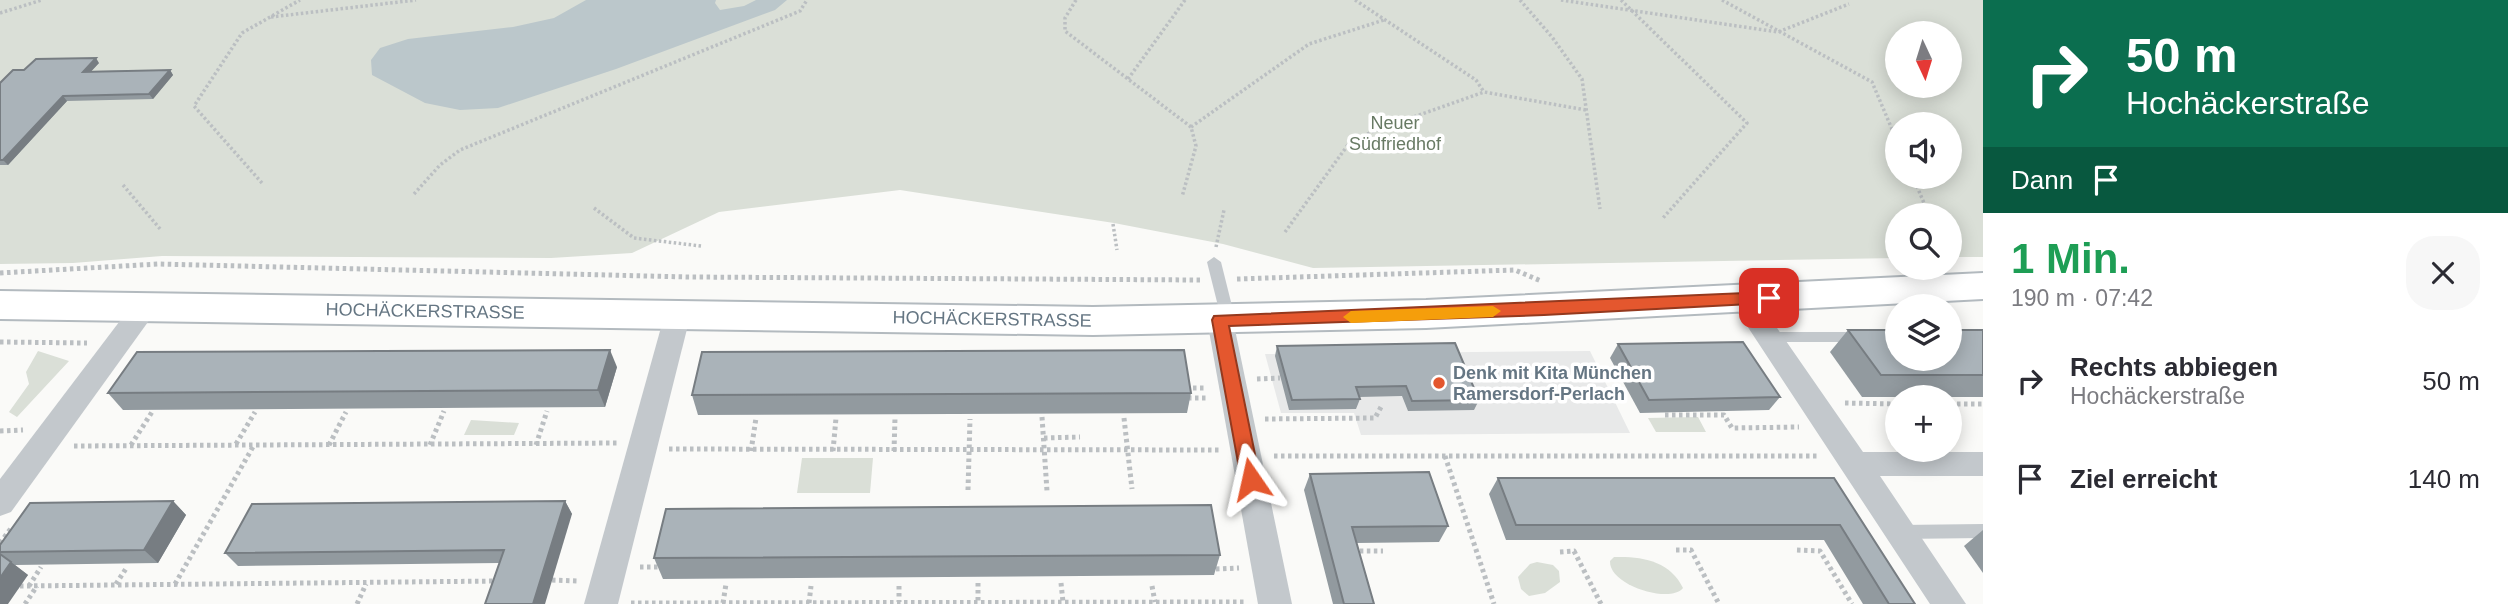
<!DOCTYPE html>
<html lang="de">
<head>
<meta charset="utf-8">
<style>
  body { margin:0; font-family:Helvetica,sans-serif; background:#f7f7f7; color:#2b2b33; height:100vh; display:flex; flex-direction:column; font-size:26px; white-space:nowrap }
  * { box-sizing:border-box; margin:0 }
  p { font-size:23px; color:#7c7c81 }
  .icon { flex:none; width:38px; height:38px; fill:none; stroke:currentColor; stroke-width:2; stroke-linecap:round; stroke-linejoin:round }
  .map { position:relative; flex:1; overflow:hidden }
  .drawer { display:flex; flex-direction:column; background:#fff; width:525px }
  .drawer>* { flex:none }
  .hud { background:#0b6e4f; color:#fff; overflow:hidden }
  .needle { width:46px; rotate:176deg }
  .fabs { position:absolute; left:1885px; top:21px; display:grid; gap:14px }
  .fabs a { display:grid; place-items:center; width:77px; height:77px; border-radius:50%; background:#fff; box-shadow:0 4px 18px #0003; font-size:35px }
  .pin { position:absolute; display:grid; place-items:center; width:60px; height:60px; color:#fff; margin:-30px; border-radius:14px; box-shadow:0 4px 10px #0006 }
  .me { position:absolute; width:77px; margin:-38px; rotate:349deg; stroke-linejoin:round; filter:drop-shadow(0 0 5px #0008) }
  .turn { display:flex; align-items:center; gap:24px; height:147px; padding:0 28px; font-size:32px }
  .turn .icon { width:91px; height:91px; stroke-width:2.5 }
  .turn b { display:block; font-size:49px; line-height:60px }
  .then { display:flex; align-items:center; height:66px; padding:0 28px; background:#0003; gap:14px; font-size:26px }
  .round { display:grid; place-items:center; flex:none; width:74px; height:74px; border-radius:28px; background:#f7f7f7 }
  .headline { display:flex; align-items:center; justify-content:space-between; height:119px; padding:0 28px }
  h1 { font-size:42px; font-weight:700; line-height:52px; color:#1e9e55 }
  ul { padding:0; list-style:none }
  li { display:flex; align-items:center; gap:21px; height:98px; padding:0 28px }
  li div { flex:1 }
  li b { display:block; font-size:26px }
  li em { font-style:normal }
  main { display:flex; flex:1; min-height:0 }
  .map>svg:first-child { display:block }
  .built { fill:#e8e9e9 }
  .green { fill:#dadfd7; fill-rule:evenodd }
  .water { fill:#bbc7cb }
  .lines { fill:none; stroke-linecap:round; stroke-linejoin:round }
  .secondary-casing { stroke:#b3babf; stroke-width:4 }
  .path-far1 { stroke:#bbbfc2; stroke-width:3.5; stroke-dasharray:2.5 2.5; stroke-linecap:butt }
  .path { stroke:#bbbfc2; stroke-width:5; stroke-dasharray:3.5 3.5; stroke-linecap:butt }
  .lane { fill:#c3c8cc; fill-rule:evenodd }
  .street { fill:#c3c8cc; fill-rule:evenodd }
  .secondary { fill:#fff; fill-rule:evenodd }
  .wall { fill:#929a9f }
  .shaded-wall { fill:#777d82 }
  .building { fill:#aab3b9; stroke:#777d82; stroke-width:2 }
  .route { fill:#e4572e; stroke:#94391e; stroke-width:2 }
  .slow { fill:#f59e0b }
  .poi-dot { fill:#e4572e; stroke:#fff; stroke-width:2.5 }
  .labels { text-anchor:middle; stroke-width:7; stroke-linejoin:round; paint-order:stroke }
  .park-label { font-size:18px; fill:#687a64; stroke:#fff }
  .street-label { font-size:18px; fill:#657683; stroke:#fff }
  .poi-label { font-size:18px; font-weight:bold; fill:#657683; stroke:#fff; text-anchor:start }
</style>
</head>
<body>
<main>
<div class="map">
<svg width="1983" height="604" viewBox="0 0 1983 604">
  <rect width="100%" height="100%" fill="#fafaf8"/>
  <polygon class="built" points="1590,351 1630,433 1361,435 1354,413 1281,413 1265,354"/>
  <g class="green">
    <path d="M0 0H1983V257H1950V215H1897V258L1313 268 1223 244 1114 223 900 190 719 212 632 253 551 258 162 256 73 263 0 264ZM1897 33H1950V86H1897ZM1897 124H1950V177H1897Z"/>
    <polygon points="38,351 69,361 17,417 9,412 29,384 26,372"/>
    <polygon points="1698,417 1706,432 1656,432 1648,418"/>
    <polygon points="471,420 519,423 514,435 464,435"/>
    <polygon points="802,458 873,458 870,493 797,493"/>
    <path d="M1614 557C1642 556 1670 561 1683 588 1671 604 1609 586 1610 561Z"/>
    <polygon points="1537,562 1553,565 1559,571 1560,582 1545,593 1529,596 1521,589 1518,577 1530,564"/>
  </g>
  <polygon class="water" points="586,0 716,0 715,3 720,10 744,6 756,0 787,0 775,10 616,69 498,108 460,110 425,103 372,75 371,60 380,48 408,39 513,27 554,18"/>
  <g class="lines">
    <defs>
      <polygon id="secondary" points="1983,273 1983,299 1426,328 1093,335 0,319 0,291 1093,307 1426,300"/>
    </defs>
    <use href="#secondary" class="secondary-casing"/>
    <g class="path-far1">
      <polyline points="1076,0 1065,18 1065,31 1191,127 1196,146 1182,197"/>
      <polyline points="1355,0 1476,80 1484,92"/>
      <polyline points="1520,0 1552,37 1582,79 1600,209"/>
      <polyline points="1561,0 1778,32 1849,4"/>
      <polyline points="1621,0 1747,123 1663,218"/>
      <polyline points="1722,0 1872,82 1897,141"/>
      <polyline points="0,13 42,0"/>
      <polyline points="271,17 416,0"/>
      <polyline points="1128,79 1185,0"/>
      <polyline points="1191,127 1309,44 1384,20"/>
      <polyline points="1913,177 1929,215"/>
      <polyline points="262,183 194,106 242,33 300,0"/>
      <polyline points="123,185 161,230"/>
      <polyline points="414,194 440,165 460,150 800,11 807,0"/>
      <polyline points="594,208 634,238 701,246"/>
      <polyline points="1113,224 1117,250"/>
      <polyline points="1285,232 1350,142 1374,131 1484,92 1586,110"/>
      <polyline points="1216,247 1224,210"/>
    </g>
    <g class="path">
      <polyline points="0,273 158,264 689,277 1200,280"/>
      <polyline points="1237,279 1515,270 1541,281"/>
      <polyline points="0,342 87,343"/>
      <polyline points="1257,379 1280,378"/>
      <polyline points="1186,388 1205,388"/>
      <polyline points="1188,398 1207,398"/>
      <polyline points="1845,403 1897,404"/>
      <polyline points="1950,404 1983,404"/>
      <polyline points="1665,415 1724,415 1732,428 1799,427"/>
      <polyline points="1042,417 1047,491"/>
      <polyline points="1124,418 1132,489"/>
      <polyline points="1265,419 1375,418 1381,407"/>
      <polyline points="0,431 23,430"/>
      <polyline points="1044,438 1080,437"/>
      <polyline points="236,444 255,412"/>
      <polyline points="131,445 152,412"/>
      <polyline points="329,445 346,412"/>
      <polyline points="430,445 444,411"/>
      <polyline points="536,445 547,411"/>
      <polyline points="74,446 619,443"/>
      <polyline points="669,449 1220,450"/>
      <polyline points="751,451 756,418"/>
      <polyline points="833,451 836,418"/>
      <polyline points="894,451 895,418"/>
      <polyline points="1274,456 1818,456"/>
      <polyline points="1445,456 1494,604"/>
      <polyline points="968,490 970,419"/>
      <polyline points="0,543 12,527"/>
      <polyline points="1676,550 1691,550 1719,604"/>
      <polyline points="1797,550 1820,551 1852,604"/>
      <polyline points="1560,552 1574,551 1601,604"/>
      <polyline points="1357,554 1356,551 1383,551"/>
      <polyline points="640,567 662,567"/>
      <polyline points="1216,569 1239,568"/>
      <polyline points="552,580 579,581"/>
      <polyline points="978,583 978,602"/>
      <polyline points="1061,583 1063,602"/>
      <polyline points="116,584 127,567"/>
      <polyline points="175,584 254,445"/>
      <polyline points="20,586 498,581"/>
      <polyline points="29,586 41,567"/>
      <polyline points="899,586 899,602"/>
      <polyline points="1152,586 1155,602"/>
      <polyline points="631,603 1245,602"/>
      <polyline points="723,603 726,584"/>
      <polyline points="809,603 811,586"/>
      <polyline points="25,604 37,586"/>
      <polyline points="357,604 366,584"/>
    </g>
    <g class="lane">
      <polygon points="1214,257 1221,262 1232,306 1225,324 1220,325 1213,320 1218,306 1207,262"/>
      <polygon points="1770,332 1897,332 1897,342 1770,342 1765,341 1763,337 1765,333"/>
      <polygon points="1983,524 1983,538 1900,539 1894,537 1892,532 1894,527 1900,525"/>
    </g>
    <g class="street">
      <polygon points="1743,290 1752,292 1863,452 1983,452 1983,476 1880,476 1966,604 1930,604 1734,306 1730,299 1734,292"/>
      <polygon points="144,298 153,301 157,308 153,315 11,512 0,516 0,479 135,301"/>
      <polygon points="678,303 687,306 691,313 618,604 584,604 665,313 669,306"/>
      <polygon points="1220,310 1229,313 1233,320 1292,604 1258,604 1207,320 1211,313"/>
    </g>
    <use href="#secondary" class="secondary"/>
  </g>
  <g class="wall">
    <polygon points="99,63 91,71 170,70 173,75 153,99 67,101 8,165 0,165 0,83 24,70"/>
    <polygon points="1848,330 1983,330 1983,397 1862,397 1830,352"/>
    <polygon points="1618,344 1780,397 1769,410 1640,413 1610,358"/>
    <polygon points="1277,346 1479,400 1474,410 1408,411 1402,396 1359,397 1360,399 1356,409 1289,410 1275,356"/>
    <polygon points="617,367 605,407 123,410 108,393"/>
    <polygon points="1191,393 1187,413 698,415 692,395"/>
    <polygon points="1310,474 1448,526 1439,542 1356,543 1374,604 1333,604 1304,490"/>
    <polygon points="1498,478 1834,478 1915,604 1863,604 1824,540 1506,540 1489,494"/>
    <polygon points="173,501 186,515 158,563 15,565 28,575 0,604 0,545"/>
    <polygon points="565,501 572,514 499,563 238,566 225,553"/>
    <polygon points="1983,530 1983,573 1964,546"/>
    <polygon points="1220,555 1214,575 663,579 654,558"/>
  </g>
  <g class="shaded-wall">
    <polygon points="96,58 99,63 86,77 83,72"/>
    <polygon points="170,70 173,75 153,99 149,94"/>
    <polygon points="63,96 67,101 8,165 3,160"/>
    <polygon points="610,350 617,367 605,407 598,390"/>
    <polygon points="173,501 186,515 158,563 144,550"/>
    <polygon points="565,501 572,514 545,604 533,604"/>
    <polygon points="11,562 28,575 8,604 0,604 0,578"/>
  </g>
  <g class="building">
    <polygon points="96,58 83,72 170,70 149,94 63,96 3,160 0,160 0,83 13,70 24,70 36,59"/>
    <polygon points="1848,330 1897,330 1897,359 1950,359 1950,330 1983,330 1983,375 1881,375"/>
    <polygon points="1743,342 1780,397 1649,400 1618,344"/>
    <polygon points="1455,343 1479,400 1412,401 1406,386 1356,387 1360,399 1292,400 1277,346"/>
    <polygon points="610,350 598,390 108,393 137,352"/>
    <polygon points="1184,350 1191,393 692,395 702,352"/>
    <polygon points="1429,472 1448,526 1352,527 1374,604 1344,604 1310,474"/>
    <polygon points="1498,478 1834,478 1915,604 1889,604 1840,525 1516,525"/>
    <polygon points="173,501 144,550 0,552 0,545 30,503"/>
    <polygon points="565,501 533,604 485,604 504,550 225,553 252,504"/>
    <polygon points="1211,505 1220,555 654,558 666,509"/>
    <polygon points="0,554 11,562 0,578"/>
  </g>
  <polygon class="route" points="1769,292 1777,298 1769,303 1544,315 1229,326 1260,479 1257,484 1251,486 1244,484 1241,479 1212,320 1214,316"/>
  <polygon class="slow" points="1493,306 1501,311 1493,317 1351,323 1343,317 1351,311"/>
  <circle class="poi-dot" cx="1439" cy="383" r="7"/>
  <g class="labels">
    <g class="park-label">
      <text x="1395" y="129">Neuer<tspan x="1395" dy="21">Südfriedhof</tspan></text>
    </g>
    <g class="street-label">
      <text transform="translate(425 311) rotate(1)" y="6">HOCHÄCKERSTRASSE</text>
      <text transform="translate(992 319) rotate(1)" y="6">HOCHÄCKERSTRASSE</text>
    </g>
    <g class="poi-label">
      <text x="1453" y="379">Denk mit Kita München<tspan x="1453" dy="21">Ramersdorf-Perlach</tspan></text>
    </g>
  </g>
</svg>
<div class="fabs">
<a><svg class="needle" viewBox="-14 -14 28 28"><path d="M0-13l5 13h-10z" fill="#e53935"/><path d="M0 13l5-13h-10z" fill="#7c7c81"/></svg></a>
<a><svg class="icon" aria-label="sound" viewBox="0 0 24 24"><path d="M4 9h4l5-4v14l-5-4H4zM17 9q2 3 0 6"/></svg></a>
<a><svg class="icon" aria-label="search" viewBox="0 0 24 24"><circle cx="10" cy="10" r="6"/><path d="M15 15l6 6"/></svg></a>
<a><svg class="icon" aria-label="layers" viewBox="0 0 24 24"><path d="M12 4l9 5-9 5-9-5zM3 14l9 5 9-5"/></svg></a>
<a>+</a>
</div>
<div class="pin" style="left:1769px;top:298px;background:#d93025"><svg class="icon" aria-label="arrive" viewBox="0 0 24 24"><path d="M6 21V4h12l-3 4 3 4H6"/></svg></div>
<svg class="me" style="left:1251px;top:479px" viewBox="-20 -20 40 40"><path d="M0-17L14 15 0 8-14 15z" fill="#e4572e" stroke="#fff" stroke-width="4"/></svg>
</div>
<section class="drawer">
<div class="hud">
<div class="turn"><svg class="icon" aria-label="right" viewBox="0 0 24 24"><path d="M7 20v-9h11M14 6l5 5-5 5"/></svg><div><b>50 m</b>Hochäckerstraße</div></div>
<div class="then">Dann<svg class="icon" aria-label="arrive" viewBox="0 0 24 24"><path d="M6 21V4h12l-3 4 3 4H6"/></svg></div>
</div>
<div class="headline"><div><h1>1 Min.</h1><p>190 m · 07:42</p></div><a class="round"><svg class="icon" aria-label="close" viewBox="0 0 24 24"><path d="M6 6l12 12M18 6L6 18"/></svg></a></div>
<ul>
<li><svg class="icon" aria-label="right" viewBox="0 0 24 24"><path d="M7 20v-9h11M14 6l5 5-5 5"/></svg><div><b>Rechts abbiegen</b><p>Hochäckerstraße</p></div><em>50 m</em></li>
<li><svg class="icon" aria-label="arrive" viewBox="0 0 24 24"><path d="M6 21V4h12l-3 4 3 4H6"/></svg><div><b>Ziel erreicht</b></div><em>140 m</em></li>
</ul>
</section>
</main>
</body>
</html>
